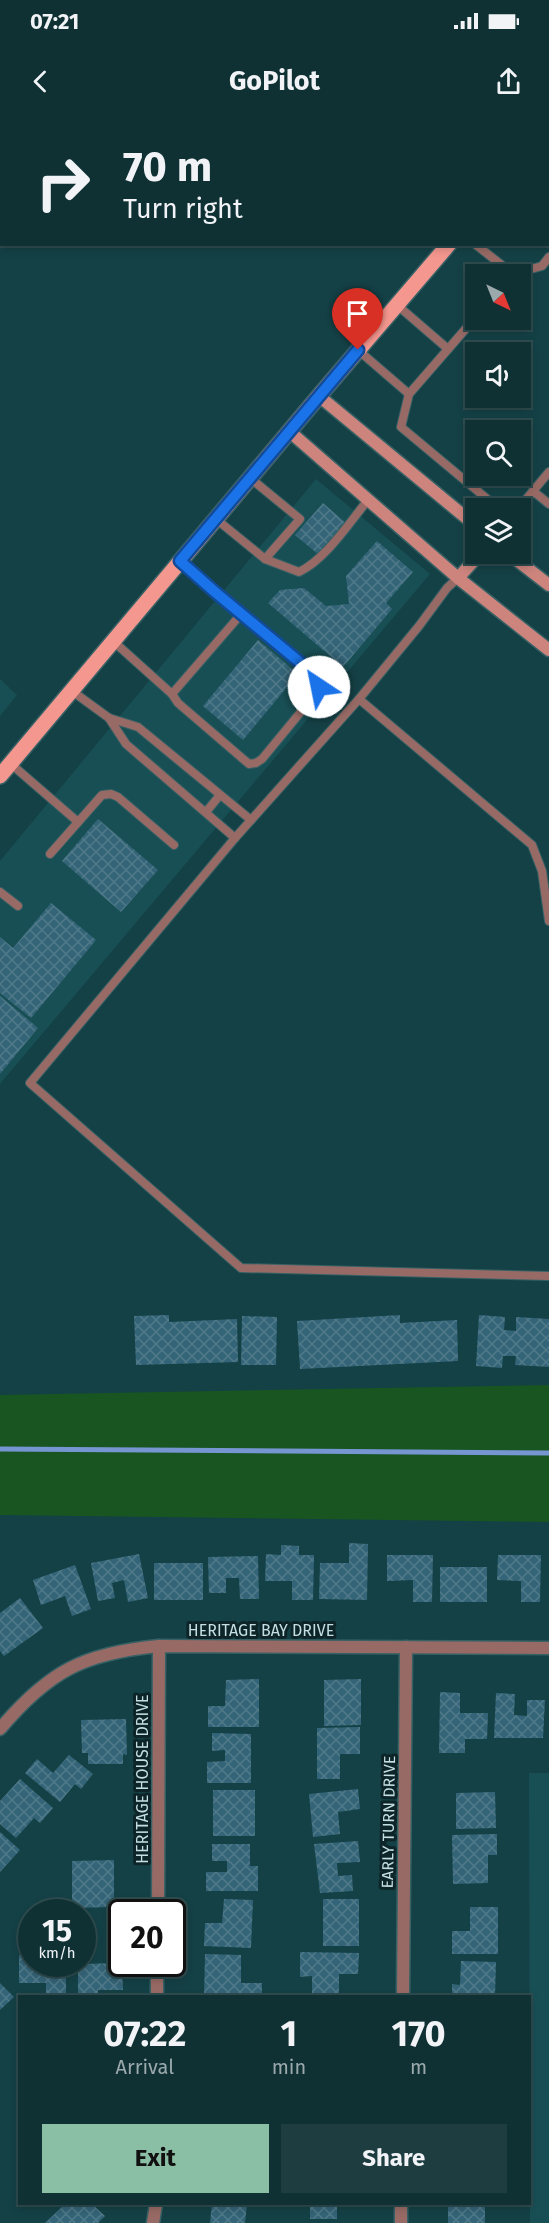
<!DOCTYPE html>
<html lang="en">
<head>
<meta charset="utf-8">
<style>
  body { margin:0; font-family:"Fira Sans",sans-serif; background:#1d3d40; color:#f1f3f6; height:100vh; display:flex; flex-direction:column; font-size:22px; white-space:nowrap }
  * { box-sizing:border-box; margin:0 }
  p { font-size:20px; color:#9ba9ac }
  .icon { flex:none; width:33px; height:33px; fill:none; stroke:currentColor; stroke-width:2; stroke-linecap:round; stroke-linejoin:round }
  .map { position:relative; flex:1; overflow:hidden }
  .panel { position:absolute; left:18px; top:1875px; width:513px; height:210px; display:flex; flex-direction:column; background:#0f3134; border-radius:0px; box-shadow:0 3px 9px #0003,0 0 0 2px #2f4c4f }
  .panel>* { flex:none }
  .top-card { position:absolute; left:0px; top:0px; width:549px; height:126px; box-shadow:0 3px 9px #0003,0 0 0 2px #2f4c4f; background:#0f3134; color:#f1f3f6; overflow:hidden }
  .needle { width:39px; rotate:137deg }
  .buttons { position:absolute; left:465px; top:144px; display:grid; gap:12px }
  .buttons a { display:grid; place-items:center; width:66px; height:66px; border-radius:0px; background:#0f3134; box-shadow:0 3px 9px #0003,0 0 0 2px #2f4c4f; font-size:30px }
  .speed { position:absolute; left:18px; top:1779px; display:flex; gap:12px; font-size:30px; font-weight:700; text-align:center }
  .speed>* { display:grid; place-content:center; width:78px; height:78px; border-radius:50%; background:#0f3134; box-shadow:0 3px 9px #0003,0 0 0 2px #2f4c4f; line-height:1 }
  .speed small { font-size:15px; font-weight:400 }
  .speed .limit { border:3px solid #111; border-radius:9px; background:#fff; color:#111 }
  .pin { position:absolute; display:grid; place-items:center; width:51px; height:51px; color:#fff; margin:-62px -26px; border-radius:50% 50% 50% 0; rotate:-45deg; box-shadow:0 0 6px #0007 }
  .pin .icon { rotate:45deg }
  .me { position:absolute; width:66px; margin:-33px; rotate:326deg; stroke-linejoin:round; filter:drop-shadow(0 0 4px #0008) }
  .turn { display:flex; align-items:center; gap:21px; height:126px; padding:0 24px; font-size:27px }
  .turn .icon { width:78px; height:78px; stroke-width:2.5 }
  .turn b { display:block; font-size:42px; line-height:51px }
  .eta { display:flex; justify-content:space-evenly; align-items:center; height:102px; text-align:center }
  .eta b { font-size:36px; font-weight:700; line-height:42px }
  .cta { display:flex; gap:12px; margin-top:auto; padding:12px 24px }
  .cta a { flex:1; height:69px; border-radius:0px; background:#8abfa5; color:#111; font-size:24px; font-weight:700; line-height:69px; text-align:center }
  .cta a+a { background:#1d3d40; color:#f1f3f6 }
  .status { display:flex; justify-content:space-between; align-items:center; height:42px; padding:0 30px; background:#0f3134; direction:ltr }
  .status svg { height:16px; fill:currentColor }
  header { display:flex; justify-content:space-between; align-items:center; height:78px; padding:0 24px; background:#0f3134; font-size:27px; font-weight:700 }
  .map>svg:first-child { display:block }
  .built { fill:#184f55 }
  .grass { fill:#185521 }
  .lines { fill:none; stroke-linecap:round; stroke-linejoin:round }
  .stream { stroke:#7696d2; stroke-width:5 }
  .building { fill:url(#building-cross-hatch) }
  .service-casing { stroke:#376165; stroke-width:10 }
  .minor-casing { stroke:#376165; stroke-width:15 }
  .secondary-casing { stroke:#376165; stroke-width:15 }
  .primary-casing { stroke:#376165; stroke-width:18 }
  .service { stroke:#986a65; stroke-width:8 }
  .minor { stroke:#986a65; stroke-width:12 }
  .secondary { stroke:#cc847d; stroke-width:12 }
  .primary { stroke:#f4978f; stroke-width:15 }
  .route-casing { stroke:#114b97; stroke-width:15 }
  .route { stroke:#1a73e8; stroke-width:10 }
  .labels { text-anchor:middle; stroke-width:6; stroke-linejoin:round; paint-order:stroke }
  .street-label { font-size:16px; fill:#c3dfe3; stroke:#0d2528 }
</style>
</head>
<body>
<div class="status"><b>07:21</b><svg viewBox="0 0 49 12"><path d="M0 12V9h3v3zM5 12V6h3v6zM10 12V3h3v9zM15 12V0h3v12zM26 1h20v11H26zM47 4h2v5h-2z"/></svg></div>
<header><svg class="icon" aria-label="back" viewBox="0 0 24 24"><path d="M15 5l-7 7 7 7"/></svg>GoPilot<svg class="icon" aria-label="share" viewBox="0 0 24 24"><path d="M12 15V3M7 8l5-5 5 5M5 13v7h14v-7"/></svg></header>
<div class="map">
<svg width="549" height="2103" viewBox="0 0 549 2103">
  <defs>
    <pattern id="building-cross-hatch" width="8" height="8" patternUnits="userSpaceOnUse" patternTransform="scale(1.5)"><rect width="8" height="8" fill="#346477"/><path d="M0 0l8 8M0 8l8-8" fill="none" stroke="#507a8a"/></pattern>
  </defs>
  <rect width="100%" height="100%" fill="#144146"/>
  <g class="built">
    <polygon points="316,359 430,454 0,964 0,741"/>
    <polygon points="0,559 17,575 0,596"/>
    <polygon points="529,1653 549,1653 549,2103 530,2103"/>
  </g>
  <polygon class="grass" points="549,1265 549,1402 0,1395 0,1275"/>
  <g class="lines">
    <polyline class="stream" points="0,1329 549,1333"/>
  </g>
  <g class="building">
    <polygon points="323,383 347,404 319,435 295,415"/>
    <polygon points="377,421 413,452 386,483 392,489 343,547 268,483 280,470 304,468 326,486 349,484 346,456"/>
    <polygon points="258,520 298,554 243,620 203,586"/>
    <polygon points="98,699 158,750 121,792 62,741"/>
    <polygon points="51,783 96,820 31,898 0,873 0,817 13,828"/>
    <polygon points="0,876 38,908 0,954"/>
    <polygon points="169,1195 169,1202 237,1199 238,1242 136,1245 134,1196"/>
    <polygon points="400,1195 400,1203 457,1200 458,1241 300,1249 297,1201"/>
    <polygon points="479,1195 505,1197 504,1210 516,1211 516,1197 549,1199 549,1247 515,1245 516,1236 503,1236 502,1248 476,1246"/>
    <polygon points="242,1196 277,1197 276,1245 241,1245"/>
    <polygon points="349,1423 368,1424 367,1480 319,1479 320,1443 349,1443"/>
    <polygon points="281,1425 299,1426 299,1435 314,1435 313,1480 292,1480 292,1461 265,1461 266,1434 281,1435"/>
    <polygon points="139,1434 148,1478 128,1482 124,1460 112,1463 115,1478 98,1481 91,1443"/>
    <polygon points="387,1435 433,1435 432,1482 413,1482 413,1460 387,1461"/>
    <polygon points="498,1435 541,1435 540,1482 521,1482 521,1461 497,1460"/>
    <polygon points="258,1436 259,1479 240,1479 239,1458 226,1458 226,1473 209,1473 208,1437"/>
    <rect x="154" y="1443" width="49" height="37"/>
    <polygon points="75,1445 91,1489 72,1496 65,1476 41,1485 33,1460"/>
    <rect x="440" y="1447" width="47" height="35"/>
    <polygon points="20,1478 43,1508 4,1536 0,1531 0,1493"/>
    <polygon points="259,1559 259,1607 208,1607 208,1586 225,1586 226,1560"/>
    <polygon points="361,1559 361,1605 324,1606 324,1560"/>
    <polygon points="440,1572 460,1573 460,1593 488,1593 487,1619 465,1619 465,1633 439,1633"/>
    <polygon points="496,1573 515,1574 514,1595 527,1596 527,1580 545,1580 543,1618 494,1618"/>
    <polygon points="126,1599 127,1635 123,1634 123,1644 88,1644 88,1633 82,1633 81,1600"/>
    <polygon points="360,1607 360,1634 340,1634 340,1659 317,1659 317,1608"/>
    <polygon points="212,1613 251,1614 251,1663 207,1663 207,1642 225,1641 225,1630 212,1631"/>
    <polygon points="69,1635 93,1654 81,1669 75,1664 60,1682 25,1653 37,1639 53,1653"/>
    <polygon points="20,1659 53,1688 40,1703 34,1698 16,1718 0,1704 0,1681"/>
    <polygon points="358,1669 360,1689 338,1692 340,1714 313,1717 309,1674"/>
    <rect x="213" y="1670" width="42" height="46"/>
    <polygon points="495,1672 496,1708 456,1709 456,1673"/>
    <polygon points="0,1712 20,1730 0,1752"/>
    <polygon points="497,1714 497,1735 488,1735 488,1763 453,1764 452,1715"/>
    <polygon points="358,1721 360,1742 337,1743 338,1756 352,1755 353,1771 320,1773 314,1724"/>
    <polygon points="212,1724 250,1724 250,1746 258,1746 258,1771 206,1771 206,1752 227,1752 227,1741 212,1741"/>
    <polygon points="114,1740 114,1787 72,1788 72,1741"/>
    <polygon points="224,1779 253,1780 251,1828 204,1826 205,1803 222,1803"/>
    <rect x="323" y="1779" width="36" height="47"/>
    <polygon points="470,1787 498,1787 498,1834 452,1834 452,1811 470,1811"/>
    <polygon points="300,1832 359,1833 358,1854 339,1854 339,1876 312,1876 312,1856 300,1857"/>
    <polygon points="205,1834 241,1835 241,1863 262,1863 262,1876 204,1876"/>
    <polygon points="19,1835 32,1835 32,1844 66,1844 66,1876 46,1876 46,1863 19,1863"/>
    <polygon points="461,1841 496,1842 495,1876 452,1876 452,1864 460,1865"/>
    <polygon points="122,1843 123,1870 98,1870 98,1876 78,1876 78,1844"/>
    <polygon points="0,1863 14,1877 0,1890"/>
    <polygon points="65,2084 92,2084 105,2096 98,2103 45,2103"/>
    <polygon points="212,2084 247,2084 245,2103 210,2103"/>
    <rect x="310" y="2084" width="27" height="15"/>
    <rect x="448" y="2084" width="37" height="19"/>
  </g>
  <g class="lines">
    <defs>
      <g id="service">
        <polyline points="475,124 513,154"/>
        <polyline points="513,154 542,146 549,137"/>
        <polyline points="397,185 448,229"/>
        <polyline points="476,197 409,274 401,307 498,388"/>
        <polyline points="358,230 409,274"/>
        <polyline points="250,358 300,399 265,439"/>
        <polyline points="533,371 549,352"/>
        <polyline points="519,388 533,371 549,384"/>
        <path d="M216 399 265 439 299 452C326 439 349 403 368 380"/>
        <polyline points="458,458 447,468 419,506 359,579 235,718 30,963 241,1148 549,1156"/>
        <path d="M113 521 172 574 178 583 249 644 256 643 262 639 314 576C319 568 319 562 314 554L215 473 180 441"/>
        <polyline points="72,571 109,598 138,607 251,700"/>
        <polyline points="172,574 242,493"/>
        <polyline points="359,579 532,725 542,751 549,801"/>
        <polyline points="109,598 126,624 235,718"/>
        <polyline points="11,644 78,702"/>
        <polyline points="206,692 220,675"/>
        <polyline points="50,734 102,675 111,674 118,677 174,725"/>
        <polyline points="0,772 18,786"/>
      </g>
      <g id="minor">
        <path d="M0 1609C49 1551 84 1533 159 1526L549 1528"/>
        <polyline points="158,1792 159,1526"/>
        <polyline points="157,1876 157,1844"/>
        <polyline points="403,1876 406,1527"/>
        <polyline points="153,2103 156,2084"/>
        <polyline points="401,2103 401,2084"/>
      </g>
      <g id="secondary">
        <polyline points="319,276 476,406"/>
        <polyline points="289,311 458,458 549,530"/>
        <polyline points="509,434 549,465"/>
        <polyline points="458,458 480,434"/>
      </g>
      <g id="primary">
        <polyline points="548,7 549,6"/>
        <polyline points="0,656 319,276 449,124"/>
      </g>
    </defs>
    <use href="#service" class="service-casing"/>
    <use href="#minor" class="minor-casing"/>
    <use href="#secondary" class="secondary-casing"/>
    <use href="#primary" class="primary-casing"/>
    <use href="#service" class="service"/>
    <use href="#minor" class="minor"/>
    <use href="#secondary" class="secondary"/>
    <use href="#primary" class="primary"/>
  </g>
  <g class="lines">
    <defs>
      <polyline id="route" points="319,567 314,554 215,472 180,441 358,230"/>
    </defs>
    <use href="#route" class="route-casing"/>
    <use href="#route" class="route"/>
  </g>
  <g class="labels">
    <g class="street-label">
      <text x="261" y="1516">HERITAGE BAY DRIVE</text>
      <text transform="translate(142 1659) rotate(-90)" y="6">HERITAGE HOUSE DRIVE</text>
      <text transform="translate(388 1702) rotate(-89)" y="6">EARLY TURN DRIVE</text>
    </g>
  </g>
</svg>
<div class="buttons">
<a><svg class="needle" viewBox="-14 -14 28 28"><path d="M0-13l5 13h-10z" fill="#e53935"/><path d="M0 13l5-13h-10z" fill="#9ba9ac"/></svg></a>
<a><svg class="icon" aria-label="sound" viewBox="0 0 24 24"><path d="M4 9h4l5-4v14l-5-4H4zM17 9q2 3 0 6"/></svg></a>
<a><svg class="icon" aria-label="search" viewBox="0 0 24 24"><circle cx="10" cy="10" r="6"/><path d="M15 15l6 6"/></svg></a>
<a><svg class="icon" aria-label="layers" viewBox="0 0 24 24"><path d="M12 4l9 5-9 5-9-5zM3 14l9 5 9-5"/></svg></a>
</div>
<div class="speed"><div>15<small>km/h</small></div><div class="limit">20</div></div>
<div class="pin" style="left:358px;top:230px;background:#d93025"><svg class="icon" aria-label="arrive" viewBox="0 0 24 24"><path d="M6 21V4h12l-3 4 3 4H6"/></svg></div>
<svg class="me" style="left:319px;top:567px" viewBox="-20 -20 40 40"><circle r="19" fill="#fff"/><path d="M0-13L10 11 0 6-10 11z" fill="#1a73e8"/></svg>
<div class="top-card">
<div class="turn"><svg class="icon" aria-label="right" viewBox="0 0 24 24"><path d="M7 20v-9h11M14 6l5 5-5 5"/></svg><div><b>70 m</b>Turn right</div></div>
</div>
<section class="panel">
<div class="eta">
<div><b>07:22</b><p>Arrival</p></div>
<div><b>1</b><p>min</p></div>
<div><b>170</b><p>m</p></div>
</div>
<div class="cta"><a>Exit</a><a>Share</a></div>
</section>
</div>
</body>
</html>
